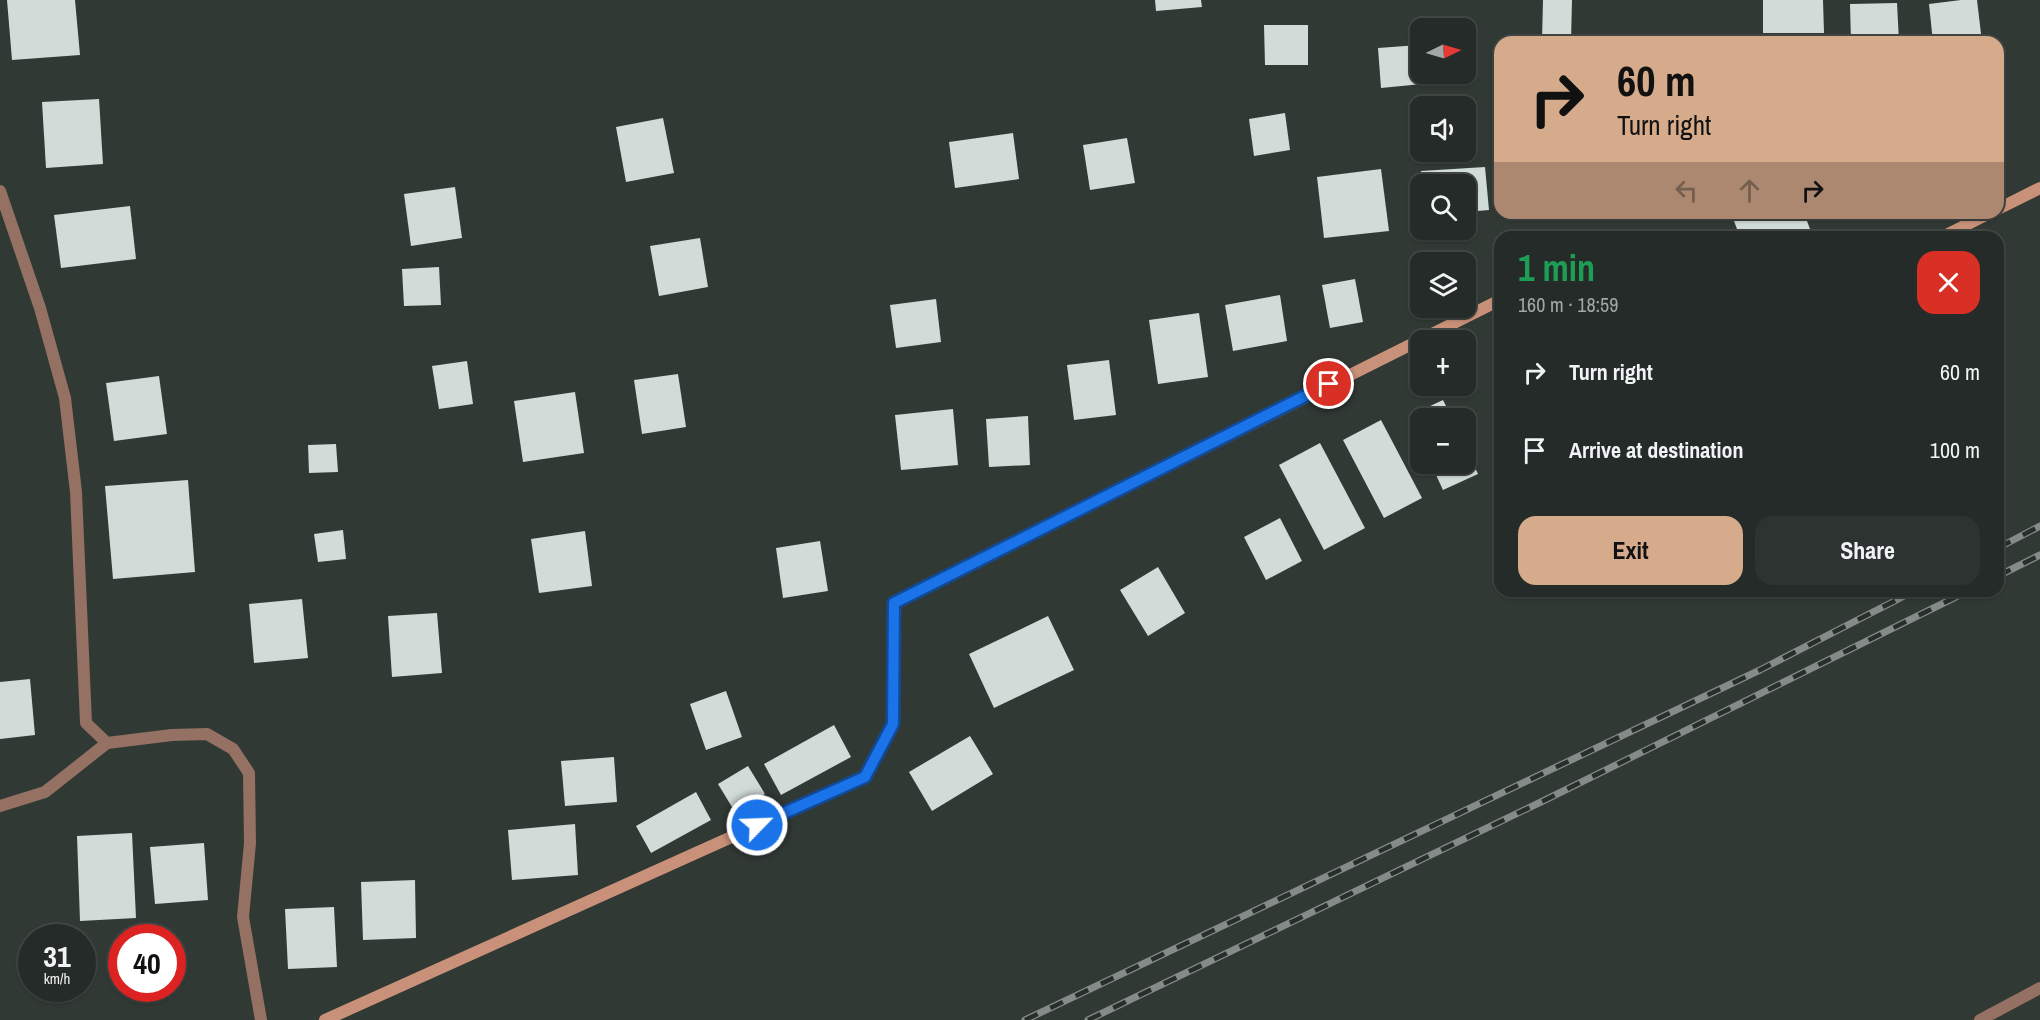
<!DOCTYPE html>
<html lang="en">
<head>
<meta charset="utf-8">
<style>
  body { margin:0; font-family:"Archivo Narrow",sans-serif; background:#2d3330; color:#f1f3f6; height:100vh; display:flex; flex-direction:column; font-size:22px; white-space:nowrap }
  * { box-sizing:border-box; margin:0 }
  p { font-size:20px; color:#a3a7a8 }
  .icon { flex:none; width:33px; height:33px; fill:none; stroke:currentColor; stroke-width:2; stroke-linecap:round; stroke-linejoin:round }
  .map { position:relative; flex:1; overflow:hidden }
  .drawer { position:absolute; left:1494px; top:231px; width:510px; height:366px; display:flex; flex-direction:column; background:#252b28; border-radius:18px; box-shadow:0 2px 4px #0004,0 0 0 2px #424745 }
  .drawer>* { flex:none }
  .top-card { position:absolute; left:1494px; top:36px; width:510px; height:183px; border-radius:18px; box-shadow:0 2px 4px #0004,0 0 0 2px #424745; background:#d6ab8b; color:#111; overflow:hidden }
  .needle { width:39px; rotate:85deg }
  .fabs { position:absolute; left:1410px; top:18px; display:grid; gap:12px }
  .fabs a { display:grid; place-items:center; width:66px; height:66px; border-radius:12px; background:#252b28; box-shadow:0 2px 4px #0004,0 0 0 2px #424745; font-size:30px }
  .speed { position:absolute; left:18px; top:924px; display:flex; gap:12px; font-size:30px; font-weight:700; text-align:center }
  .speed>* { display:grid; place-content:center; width:78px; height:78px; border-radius:50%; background:#252b28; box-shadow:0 2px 4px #0004,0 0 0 2px #424745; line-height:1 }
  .speed small { font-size:15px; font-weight:400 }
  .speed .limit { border:9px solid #d22; background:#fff; color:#111 }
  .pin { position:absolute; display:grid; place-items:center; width:51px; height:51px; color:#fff; margin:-26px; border:3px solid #fff; border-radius:50%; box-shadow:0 2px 6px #0007 }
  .me { position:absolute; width:66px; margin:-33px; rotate:66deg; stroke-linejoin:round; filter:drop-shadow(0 0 4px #0008) }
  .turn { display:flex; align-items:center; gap:21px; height:126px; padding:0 24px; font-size:27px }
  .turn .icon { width:78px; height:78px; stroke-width:2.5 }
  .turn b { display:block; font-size:42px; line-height:51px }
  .lanes { display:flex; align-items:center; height:57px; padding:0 24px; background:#0003; justify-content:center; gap:30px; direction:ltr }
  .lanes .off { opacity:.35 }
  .round { display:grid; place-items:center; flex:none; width:63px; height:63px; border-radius:18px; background:#2d3330 }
  .summary { display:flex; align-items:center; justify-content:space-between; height:102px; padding:0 24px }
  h1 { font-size:36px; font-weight:700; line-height:45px; color:#1e9e55 }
  .action { display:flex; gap:12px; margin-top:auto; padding:12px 24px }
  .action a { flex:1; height:69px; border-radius:18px; background:#d6ab8b; color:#111; font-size:24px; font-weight:700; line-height:69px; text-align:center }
  .action a+a { background:#2d3330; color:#f1f3f6 }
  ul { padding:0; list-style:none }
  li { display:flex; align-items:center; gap:18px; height:78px; padding:0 24px }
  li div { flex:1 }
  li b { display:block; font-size:22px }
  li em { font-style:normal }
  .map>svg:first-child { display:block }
  .building { fill:#d1dbd7 }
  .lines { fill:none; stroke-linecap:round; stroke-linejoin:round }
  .street { stroke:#947162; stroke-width:12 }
  .secondary { stroke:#c99179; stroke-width:12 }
  .rail-casing { stroke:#858b88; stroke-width:7 }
  .rail { stroke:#272f2b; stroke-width:4.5; stroke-dasharray:14; stroke-linecap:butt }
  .route-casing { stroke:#114b97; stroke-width:15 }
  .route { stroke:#1a73e8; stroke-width:10 }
</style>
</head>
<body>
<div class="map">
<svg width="2040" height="1020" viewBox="0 0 2040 1020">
  <rect width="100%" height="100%" fill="#313935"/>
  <g class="building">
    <polygon points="7,0 75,0 80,55 12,60"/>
    <polygon points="1155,0 1201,0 1202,7 1156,11"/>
    <polygon points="1543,0 1572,0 1571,41 1542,40"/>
    <polygon points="1763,0 1823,0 1824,33 1763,33"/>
    <polygon points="1961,0 1977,0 1982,42 1933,42 1929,4"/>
    <polygon points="1897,3 1899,42 1851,42 1850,4"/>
    <polygon points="1264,25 1308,25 1308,65 1265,65"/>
    <polygon points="1419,45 1422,84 1381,88 1378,48"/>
    <polygon points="99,99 103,164 46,168 42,102"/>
    <polygon points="1285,113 1290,150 1254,156 1249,119"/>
    <polygon points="663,118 674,173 626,182 616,127"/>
    <polygon points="1013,133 1019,179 955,188 949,142"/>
    <polygon points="1127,138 1135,183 1090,190 1083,145"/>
    <polygon points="1485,167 1489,210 1466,212 1466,184 1422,184 1421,171"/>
    <polygon points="1381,169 1389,231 1324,238 1317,177"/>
    <polygon points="455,187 462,238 411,246 404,194"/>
    <polygon points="130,206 136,259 61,268 54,215"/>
    <polygon points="1731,213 1804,213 1813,237 1740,237"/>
    <polygon points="700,238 708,287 659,296 650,246"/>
    <polygon points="439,267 441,305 404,306 402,269"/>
    <polygon points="1355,279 1363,322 1330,328 1322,285"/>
    <polygon points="1280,295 1287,341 1233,351 1225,305"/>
    <polygon points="936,299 941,342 896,348 890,305"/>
    <polygon points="1199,313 1208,377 1158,384 1149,320"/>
    <polygon points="1109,360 1116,415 1074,420 1067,365"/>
    <polygon points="467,361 473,404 439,409 432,366"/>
    <polygon points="678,374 686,427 642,434 634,380"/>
    <polygon points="159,376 167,434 114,441 106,383"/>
    <polygon points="575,392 584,453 523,462 514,401"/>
    <polygon points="1443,400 1452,418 1420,418 1420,442 1409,416"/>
    <polygon points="953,409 958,465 901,470 895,415"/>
    <polygon points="1028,416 1030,465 989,467 986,419"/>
    <polygon points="1381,420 1422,498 1384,518 1343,440"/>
    <polygon points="1320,443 1365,528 1324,550 1279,465"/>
    <polygon points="336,444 338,472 309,473 308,445"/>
    <polygon points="1466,448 1478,474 1443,490 1431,464 1466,464"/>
    <polygon points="188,480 195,572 113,579 105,486"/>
    <polygon points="1280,518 1302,561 1266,580 1244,537"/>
    <polygon points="343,530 346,559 318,562 314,534"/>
    <polygon points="585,531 592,586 539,593 531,539"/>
    <polygon points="820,541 828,591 783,598 776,548"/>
    <polygon points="1158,567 1185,613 1148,636 1120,590"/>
    <polygon points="302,599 308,658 254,663 249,604"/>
    <polygon points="437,613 442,673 392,677 388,616"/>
    <polygon points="1048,616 1074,670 994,708 969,654"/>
    <polygon points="30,679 35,735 0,739 0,682"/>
    <polygon points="726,691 742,737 706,750 690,704"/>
    <polygon points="834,725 851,757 781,795 764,764"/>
    <polygon points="970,736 993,774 932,811 909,772"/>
    <polygon points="614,757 617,802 565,806 561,761"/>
    <polygon points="748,766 765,794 735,812 718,784"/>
    <polygon points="696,792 711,820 651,853 636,826"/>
    <polygon points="575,824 578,875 512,880 508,830"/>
    <polygon points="132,833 136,918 80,921 77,836"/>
    <polygon points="204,843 208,900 155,904 150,847"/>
    <polygon points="415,880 416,938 363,940 361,882"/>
    <polygon points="334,907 337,967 288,969 285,909"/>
  </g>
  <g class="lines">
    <g class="street">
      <polyline points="0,191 40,308 65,398 76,492 86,723 107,743 172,735 207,734 233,749 249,773 250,843 243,917 261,1020"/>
      <polyline points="0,806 45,792 107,743"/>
      <polyline points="1980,1020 2040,988"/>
    </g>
    <g class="secondary">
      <polyline points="1998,209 2040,188"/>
      <polyline points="1942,237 1990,213"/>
      <polyline points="325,1020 865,777 893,724 894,603 1500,300"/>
    </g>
    <defs>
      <g id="rail">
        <polyline points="1998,548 2040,526"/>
        <polyline points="1998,576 2040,555"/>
        <polyline points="1025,1020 1760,670 1914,591"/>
        <polyline points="1088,1020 1541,802 1968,591"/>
      </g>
    </defs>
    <use href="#rail" class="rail-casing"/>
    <use href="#rail" class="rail"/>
  </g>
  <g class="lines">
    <defs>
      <polyline id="route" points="757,825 865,777 893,724 894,603 1329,384"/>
    </defs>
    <use href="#route" class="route-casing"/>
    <use href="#route" class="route"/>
  </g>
</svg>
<div class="fabs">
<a><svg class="needle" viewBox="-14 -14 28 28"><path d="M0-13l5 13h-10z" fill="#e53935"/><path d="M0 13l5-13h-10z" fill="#a3a7a8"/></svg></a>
<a><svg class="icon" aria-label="sound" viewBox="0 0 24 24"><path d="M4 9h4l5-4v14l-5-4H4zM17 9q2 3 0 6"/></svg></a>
<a><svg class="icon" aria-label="search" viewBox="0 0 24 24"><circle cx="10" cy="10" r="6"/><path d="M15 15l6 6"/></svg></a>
<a><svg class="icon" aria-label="layers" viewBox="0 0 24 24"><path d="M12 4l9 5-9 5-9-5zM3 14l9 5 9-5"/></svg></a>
<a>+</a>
<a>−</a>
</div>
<div class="speed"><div>31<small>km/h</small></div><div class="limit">40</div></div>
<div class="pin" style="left:1329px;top:384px;background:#d93025"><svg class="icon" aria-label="arrive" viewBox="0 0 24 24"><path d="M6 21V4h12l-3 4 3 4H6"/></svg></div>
<svg class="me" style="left:757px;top:825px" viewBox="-20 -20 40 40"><circle r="17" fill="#1a73e8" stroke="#fff" stroke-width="3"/><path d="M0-11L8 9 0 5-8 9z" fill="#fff"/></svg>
<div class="top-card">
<div class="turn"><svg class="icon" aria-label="right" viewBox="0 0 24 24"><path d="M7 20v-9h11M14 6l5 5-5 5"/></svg><div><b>60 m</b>Turn right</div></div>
<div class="lanes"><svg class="icon off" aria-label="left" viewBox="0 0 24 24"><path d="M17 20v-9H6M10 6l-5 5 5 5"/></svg><svg class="icon off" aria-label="ahead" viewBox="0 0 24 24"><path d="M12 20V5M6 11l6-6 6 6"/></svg><svg class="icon" aria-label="right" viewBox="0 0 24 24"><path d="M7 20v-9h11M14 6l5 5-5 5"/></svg></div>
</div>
<section class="drawer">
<div class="summary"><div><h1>1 min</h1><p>160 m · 18:59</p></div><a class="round" style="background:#d93025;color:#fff"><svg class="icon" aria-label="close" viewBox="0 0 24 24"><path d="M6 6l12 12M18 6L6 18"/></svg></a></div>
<ul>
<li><svg class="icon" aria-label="right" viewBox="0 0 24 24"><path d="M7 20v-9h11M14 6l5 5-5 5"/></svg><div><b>Turn right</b></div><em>60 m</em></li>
<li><svg class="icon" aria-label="arrive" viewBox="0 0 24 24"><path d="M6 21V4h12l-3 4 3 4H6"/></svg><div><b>Arrive at destination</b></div><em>100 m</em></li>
</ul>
<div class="action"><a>Exit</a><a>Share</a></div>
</section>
</div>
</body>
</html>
